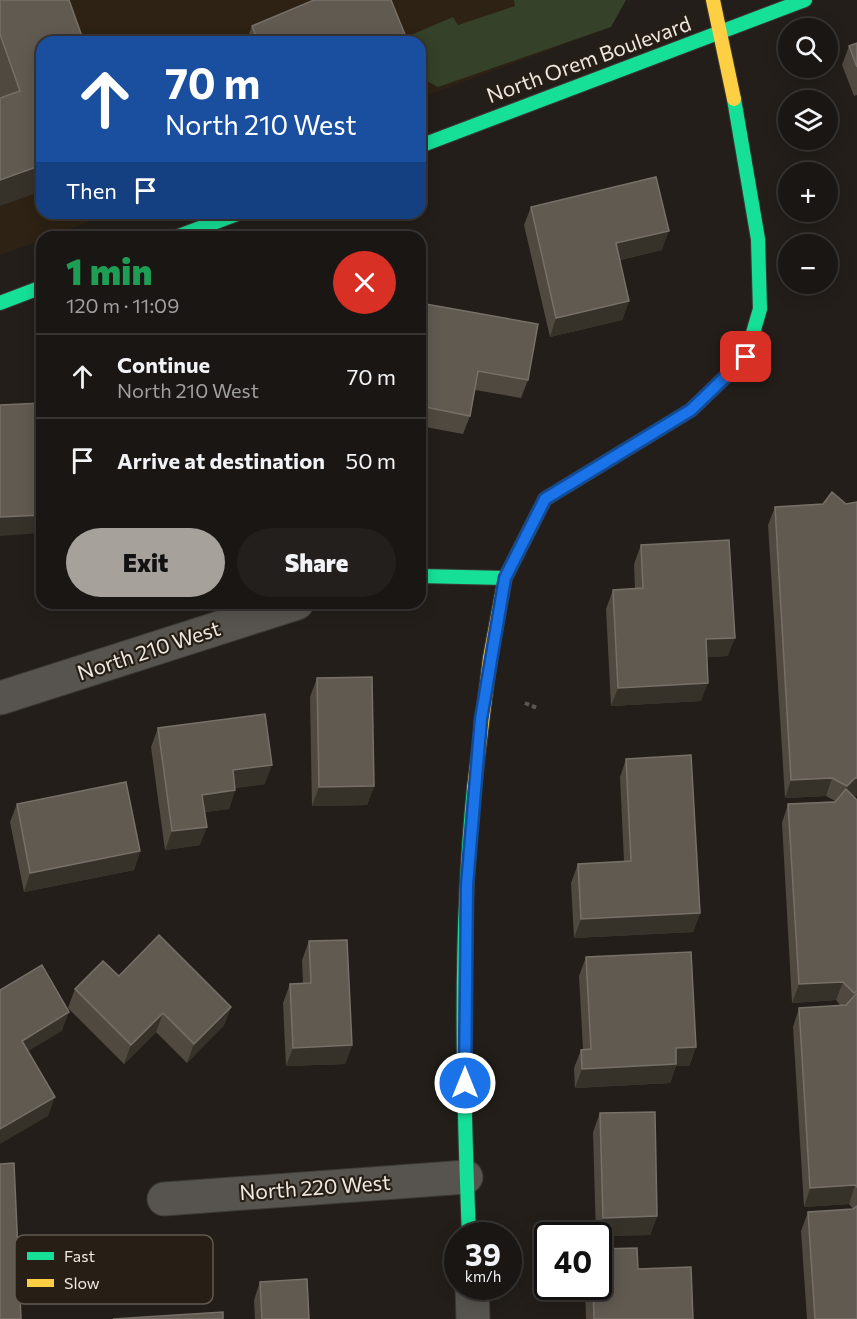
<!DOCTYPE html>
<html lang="en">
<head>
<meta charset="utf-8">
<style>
  body { margin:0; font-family:Commissioner,sans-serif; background:#231f1c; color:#f1f3f6; height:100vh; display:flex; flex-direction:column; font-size:22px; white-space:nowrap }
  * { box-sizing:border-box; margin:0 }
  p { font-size:20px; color:#9f9fa0 }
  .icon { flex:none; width:33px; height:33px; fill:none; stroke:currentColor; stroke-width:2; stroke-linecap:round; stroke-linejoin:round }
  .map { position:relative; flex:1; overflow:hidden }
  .sheet { position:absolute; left:36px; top:231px; width:390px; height:378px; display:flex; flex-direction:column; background:#1a1613; border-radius:18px; box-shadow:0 3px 15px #0003,0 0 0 2px #383533 }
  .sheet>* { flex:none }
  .banner { position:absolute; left:36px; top:36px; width:390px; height:183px; border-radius:18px; box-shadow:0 3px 15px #0003,0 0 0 2px #383533; background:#1a4fa0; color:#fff; overflow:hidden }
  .controls { position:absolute; left:778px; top:18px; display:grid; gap:12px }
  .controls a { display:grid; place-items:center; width:60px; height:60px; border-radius:50%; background:#1a1613; box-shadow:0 3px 15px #0003,0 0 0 2px #383533; font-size:30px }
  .speed { position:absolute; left:444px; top:1222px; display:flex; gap:12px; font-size:30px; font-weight:700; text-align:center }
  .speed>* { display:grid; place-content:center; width:78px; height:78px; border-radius:50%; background:#1a1613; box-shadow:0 3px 15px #0003,0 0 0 2px #383533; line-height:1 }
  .speed small { font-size:15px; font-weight:400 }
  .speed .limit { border:3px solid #111; border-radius:9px; background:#fff; color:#111 }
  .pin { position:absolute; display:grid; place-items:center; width:51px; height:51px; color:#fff; margin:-26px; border-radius:12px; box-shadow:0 3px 9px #0006 }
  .me { position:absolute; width:66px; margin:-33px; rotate:0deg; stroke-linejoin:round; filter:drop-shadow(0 0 4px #0008) }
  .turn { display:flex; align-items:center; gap:21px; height:126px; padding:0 30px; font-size:27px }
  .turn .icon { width:78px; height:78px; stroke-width:2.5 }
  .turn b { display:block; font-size:42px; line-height:51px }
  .then { display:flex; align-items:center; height:57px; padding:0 30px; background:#0003; gap:12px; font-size:22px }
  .round { display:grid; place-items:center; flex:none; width:63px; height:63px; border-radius:32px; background:#231f1c }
  .summary { display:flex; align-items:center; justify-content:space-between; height:102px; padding:0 30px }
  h1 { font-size:36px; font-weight:800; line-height:45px; color:#1e9e55 }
  .action { display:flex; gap:12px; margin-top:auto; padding:12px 30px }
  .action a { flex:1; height:69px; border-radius:36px; background:#a6a19b; color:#111; font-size:24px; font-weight:800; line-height:69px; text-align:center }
  .action a+a { background:#231f1c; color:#f1f3f6 }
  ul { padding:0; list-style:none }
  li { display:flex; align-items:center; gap:18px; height:84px; padding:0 30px; border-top:2px solid #383533 }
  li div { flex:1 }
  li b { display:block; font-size:22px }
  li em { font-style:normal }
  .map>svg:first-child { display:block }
  .built { fill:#2d2214 }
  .green { fill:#354129 }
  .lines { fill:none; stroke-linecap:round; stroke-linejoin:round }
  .street-casing { stroke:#3d3935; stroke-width:35 }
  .fast-casing { stroke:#3d3935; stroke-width:16 }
  .slow-casing { stroke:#3d3935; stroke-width:16 }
  .path { stroke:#595652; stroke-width:4; stroke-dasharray:4.5 3; stroke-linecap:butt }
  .street { stroke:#57544f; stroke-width:33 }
  .fast { stroke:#16e098; stroke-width:14 }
  .slow { stroke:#ffcf43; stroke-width:14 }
  .wall { fill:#4f4940 }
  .shaded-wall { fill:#363129 }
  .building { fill:#605a51; stroke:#767068; stroke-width:1.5 }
  .route-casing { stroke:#114b97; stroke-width:15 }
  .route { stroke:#1a73e8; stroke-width:10 }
  .labels { text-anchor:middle; stroke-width:4.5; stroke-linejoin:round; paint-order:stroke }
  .street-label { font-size:21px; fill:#ede8e1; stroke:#271f15 }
  .key { fill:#271f15; stroke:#625b52; stroke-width:1.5 }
  .key-label { font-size:16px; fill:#ede8e1 }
</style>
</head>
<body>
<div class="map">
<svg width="857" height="1319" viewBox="0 0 857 1319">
  <rect width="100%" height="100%" fill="#231e19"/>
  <polygon class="built" points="0,0 626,0 611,27 420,98 420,42 42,42 42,213 113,213 49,237 42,237 42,240 0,255"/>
  <polygon class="green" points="514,0 626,0 611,27 438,87 421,78 420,42 406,42 404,38 453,17 458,25 515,6"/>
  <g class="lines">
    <defs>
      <g id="street">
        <polyline points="0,698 297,603"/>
        <polyline points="164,1199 466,1177"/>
        <polyline points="472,1287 473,1319"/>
      </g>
      <g id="fast">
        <polyline points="420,146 805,0"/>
        <polyline points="176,237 240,213"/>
        <polyline points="0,303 42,287"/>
        <polyline points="420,576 505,578 545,499 691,410 746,357 760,309 758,239 734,99"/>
        <path d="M469 1236C463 1087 459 937 474 788"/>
      </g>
      <g id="slow">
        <polyline points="713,0 734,99"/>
        <polyline points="474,788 490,658 505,578"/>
      </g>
    </defs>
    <use href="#street" class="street-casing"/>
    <use href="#fast" class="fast-casing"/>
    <use href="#slow" class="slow-casing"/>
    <polyline class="path" points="525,703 537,708"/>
    <use href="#street" class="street"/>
    <use href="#fast" class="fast"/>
    <use href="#slow" class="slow"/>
  </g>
  <g class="wall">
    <polygon points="0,0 42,191 0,96"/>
    <polygon points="252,26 408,42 246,42"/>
    <polygon points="857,43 857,95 854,96 842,65 849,46"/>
    <polygon points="531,207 662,250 620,260 629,301 622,320 550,337 524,225"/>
    <polygon points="420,303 528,380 521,398 475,390 470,416 463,434 420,426"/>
    <polygon points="775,507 853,796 857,800 857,1319 807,1319 801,1231 808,1212 853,1209 849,1204 804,1207 793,1027 799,1008 841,1006 836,1000 792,1003 782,823 788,804 835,801 826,796 785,798 768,525"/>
    <polygon points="641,545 728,656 707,657 701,701 611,706 606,609 613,590 635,589 634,564"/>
    <polygon points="317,678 374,786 367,805 312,806 310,697"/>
    <polygon points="158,728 265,784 235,788 235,790 229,809 205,812 200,845 165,850 151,747"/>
    <polygon points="626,759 700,913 693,932 574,938 571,883 578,864 624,861 620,777"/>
    <polygon points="17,804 140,851 134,870 24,892 10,822"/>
    <polygon points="309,941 352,1045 345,1064 286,1066 283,1003 290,984 303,984 302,960"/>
    <polygon points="586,957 696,1047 689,1066 676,1066 670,1083 575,1088 574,1068 581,1050 583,1049 579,976"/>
    <polygon points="119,976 231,1007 224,1025 187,1063 156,1032 124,1064 68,1008 75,989"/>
    <polygon points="600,1113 657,1216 650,1235 596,1236 593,1132"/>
    <polygon points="638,1269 693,1319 586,1319 585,1287 598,1287"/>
    <polygon points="260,1282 309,1319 255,1319 254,1300"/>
  </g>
  <g class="shaded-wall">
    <polygon points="42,165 42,191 0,206 0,180"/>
    <polygon points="669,231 662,250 609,262 616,243"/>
    <polygon points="629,301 622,320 550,337 556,318"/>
    <polygon points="42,515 42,533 0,536 0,517"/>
    <polygon points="735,638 728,656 699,658 706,639"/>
    <polygon points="708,683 701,701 611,706 618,688"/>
    <polygon points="272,765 265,784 226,789 233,770"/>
    <polygon points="832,778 826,796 785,798 791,780"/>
    <polygon points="855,778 857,778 857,796 848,797 840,804 847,786"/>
    <polygon points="374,786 367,805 312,806 319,787"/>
    <polygon points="235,790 229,809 196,813 202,795"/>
    <polygon points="207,827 200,845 165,850 172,831"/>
    <polygon points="140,851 134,870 24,892 30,873"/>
    <polygon points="700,913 693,932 574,938 581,919"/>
    <polygon points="843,982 836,1000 792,1003 799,984"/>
    <polygon points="231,1007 224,1025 187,1063 194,1044"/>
    <polygon points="69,1012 62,1031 15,1059 22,1041"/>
    <polygon points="163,1013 156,1032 124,1064 131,1045"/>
    <polygon points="352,1045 345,1064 286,1066 293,1048"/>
    <polygon points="696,1047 689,1066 676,1066 670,1083 575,1088 582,1069 676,1048"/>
    <polygon points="55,1097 48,1116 0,1144 0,1129"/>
    <polygon points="855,1185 849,1204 804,1207 810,1188"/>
    <polygon points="657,1216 650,1235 596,1236 603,1218"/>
  </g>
  <g class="building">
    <polygon points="0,0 69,0 84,42 42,42 42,165 0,180 0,98 20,91 0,34"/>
    <polygon points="314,0 391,0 408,42 258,42 252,26"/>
    <polygon points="857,43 857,67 849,46"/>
    <polygon points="656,177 669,231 616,243 629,301 556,318 531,207"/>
    <polygon points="420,303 538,324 528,380 478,371 470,416 420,406"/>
    <polygon points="42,403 42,515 0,517 0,405"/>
    <polygon points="832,492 846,504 857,502 857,778 855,778 847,786 832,778 791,780 775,507 823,504"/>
    <polygon points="729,540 735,638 706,639 708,683 618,688 613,590 643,588 641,545"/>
    <polygon points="372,677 374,786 319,787 317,678"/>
    <polygon points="265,714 272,765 233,770 235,790 202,795 207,827 172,831 158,728"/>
    <polygon points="691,755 700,913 581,919 578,864 631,861 626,759"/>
    <polygon points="126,782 140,851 30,873 17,804"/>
    <polygon points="846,789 857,800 857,991 854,993 843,982 799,984 788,804 835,802"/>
    <polygon points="159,935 231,1007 194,1044 163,1013 131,1045 75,989 103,961 119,976"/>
    <polygon points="347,940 352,1045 293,1048 290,984 311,983 309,941"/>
    <polygon points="691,952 696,1047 676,1048 676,1064 582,1069 581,1050 591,1049 586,957"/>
    <polygon points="42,965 69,1012 22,1041 55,1097 0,1129 0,990"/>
    <polygon points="857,993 857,1187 855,1185 810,1188 799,1008 846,1005"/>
    <polygon points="655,1112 657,1216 603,1218 600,1113"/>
    <polygon points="14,1163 21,1319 0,1319 0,1164"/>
    <polygon points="857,1206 857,1319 815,1319 808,1212 853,1209"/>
    <polygon points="637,1248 638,1269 691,1267 693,1319 594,1319 593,1287 598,1287 598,1249"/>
    <polygon points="307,1279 309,1319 262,1319 260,1282"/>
    <polygon points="223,1312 223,1319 113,1319"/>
  </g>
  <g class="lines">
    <defs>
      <polyline id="route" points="465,1083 467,885 481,719 505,578 545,499 691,410 746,357"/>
    </defs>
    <use href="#route" class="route-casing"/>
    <use href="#route" class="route"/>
  </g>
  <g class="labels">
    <g class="street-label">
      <text transform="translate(589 60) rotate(-20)" y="7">North Orem Boulevard</text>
      <text transform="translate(149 651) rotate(-18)" y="7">North 210 West</text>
      <text transform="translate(315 1188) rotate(-4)" y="7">North 220 West</text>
    </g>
  </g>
  <rect x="15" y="1235" width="198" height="69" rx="9" class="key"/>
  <rect x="27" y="1252" width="27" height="8" fill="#16e098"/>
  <rect x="27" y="1279" width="27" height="8" fill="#ffcf43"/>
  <g class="key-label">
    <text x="64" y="1262">Fast</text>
    <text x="64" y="1289">Slow</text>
  </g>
</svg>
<div class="controls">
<a><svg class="icon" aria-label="search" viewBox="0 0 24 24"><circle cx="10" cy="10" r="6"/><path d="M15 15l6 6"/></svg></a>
<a><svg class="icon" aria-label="layers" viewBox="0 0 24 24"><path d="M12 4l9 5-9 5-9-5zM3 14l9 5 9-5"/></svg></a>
<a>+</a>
<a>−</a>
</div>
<div class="speed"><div>39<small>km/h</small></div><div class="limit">40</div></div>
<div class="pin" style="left:746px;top:357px;background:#d93025"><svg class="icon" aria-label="arrive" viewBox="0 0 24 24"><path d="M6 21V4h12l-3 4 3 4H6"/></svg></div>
<svg class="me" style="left:465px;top:1083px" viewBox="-20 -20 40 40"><circle r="17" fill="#1a73e8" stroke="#fff" stroke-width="3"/><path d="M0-11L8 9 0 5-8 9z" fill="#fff"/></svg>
<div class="banner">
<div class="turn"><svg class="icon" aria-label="ahead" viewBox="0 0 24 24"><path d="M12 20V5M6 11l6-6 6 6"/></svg><div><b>70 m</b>North 210 West</div></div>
<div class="then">Then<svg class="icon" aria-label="arrive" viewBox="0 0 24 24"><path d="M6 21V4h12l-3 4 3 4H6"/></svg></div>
</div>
<section class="sheet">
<div class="summary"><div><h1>1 min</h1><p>120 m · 11:09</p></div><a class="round" style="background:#d93025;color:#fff"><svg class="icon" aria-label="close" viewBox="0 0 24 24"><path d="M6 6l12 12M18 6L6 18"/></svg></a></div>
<ul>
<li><svg class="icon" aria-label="ahead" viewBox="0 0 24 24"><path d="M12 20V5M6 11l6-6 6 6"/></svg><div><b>Continue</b><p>North 210 West</p></div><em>70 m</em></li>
<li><svg class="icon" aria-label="arrive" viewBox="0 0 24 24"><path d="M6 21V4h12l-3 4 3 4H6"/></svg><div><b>Arrive at destination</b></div><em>50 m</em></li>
</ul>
<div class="action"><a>Exit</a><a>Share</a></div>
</section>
</div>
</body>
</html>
